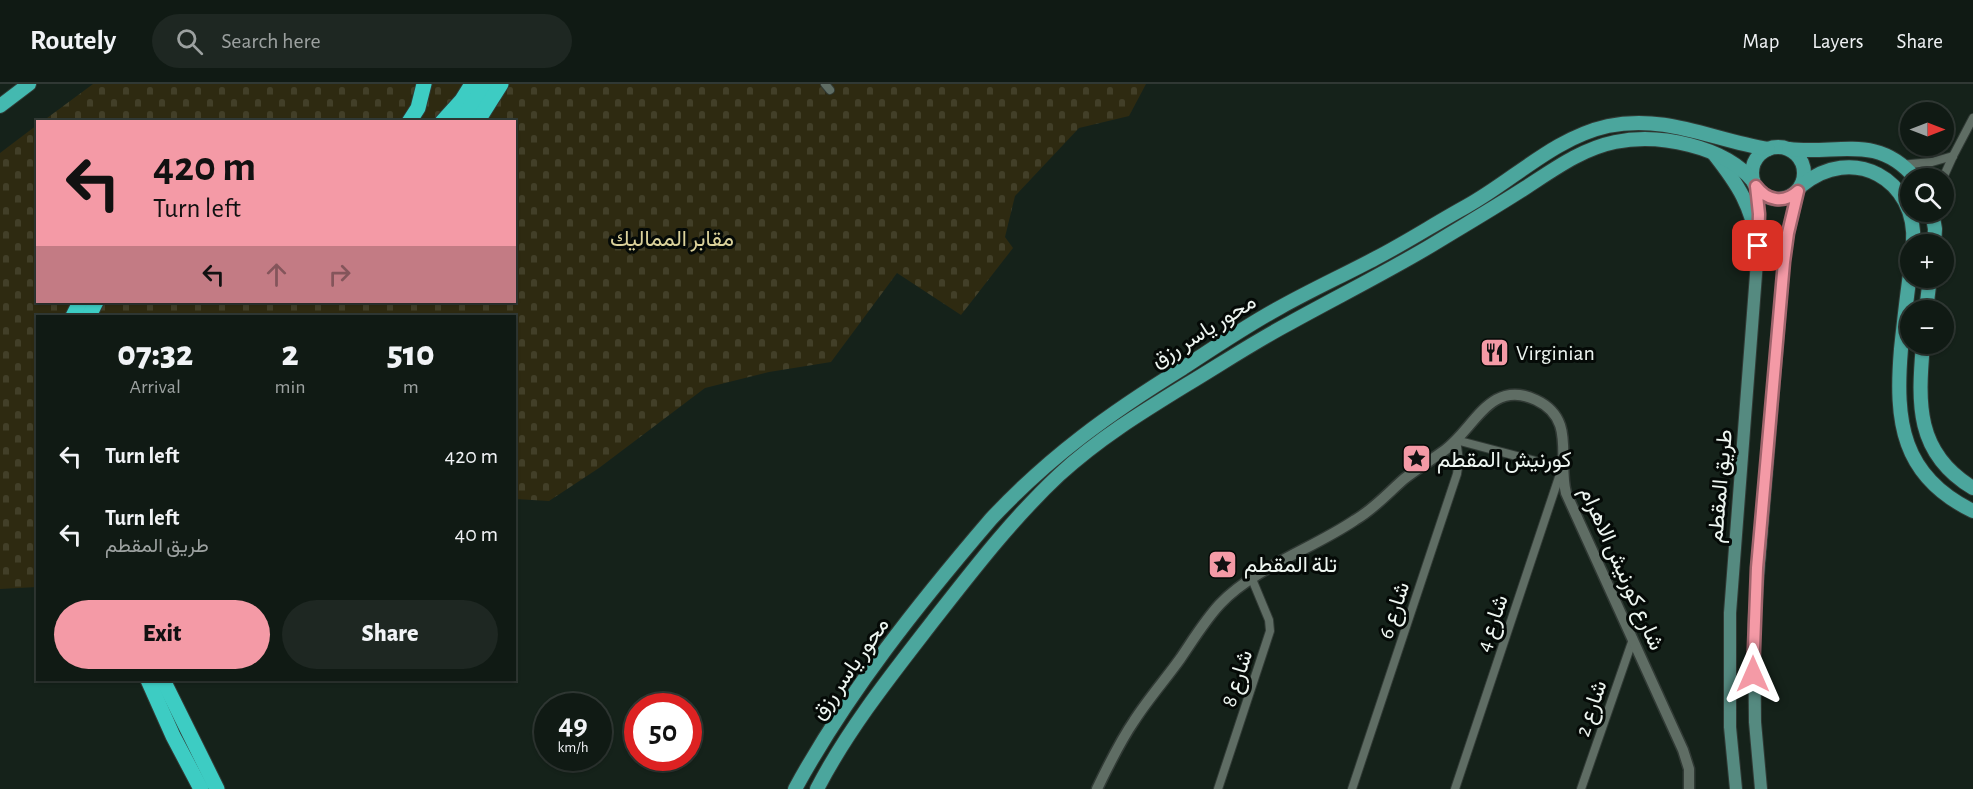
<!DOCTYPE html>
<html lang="en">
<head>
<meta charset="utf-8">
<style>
  body { margin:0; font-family:"Alegreya Sans",Vazirmatn,sans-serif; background:#1e2722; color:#f1f3f6; height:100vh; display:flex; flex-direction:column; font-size:22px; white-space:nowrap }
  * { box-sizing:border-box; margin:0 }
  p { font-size:20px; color:#9ca1a0 }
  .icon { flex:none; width:33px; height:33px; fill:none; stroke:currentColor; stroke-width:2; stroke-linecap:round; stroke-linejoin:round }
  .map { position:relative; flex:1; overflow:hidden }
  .drawer { position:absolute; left:36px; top:231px; width:480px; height:366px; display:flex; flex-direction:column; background:#101a14; border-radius:0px; box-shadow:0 2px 4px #0004,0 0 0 2px #303834 }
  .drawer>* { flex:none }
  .hud { position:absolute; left:36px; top:36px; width:480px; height:183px; border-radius:0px; box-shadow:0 2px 4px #0004,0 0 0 2px #303834; background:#f49aa6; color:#111; overflow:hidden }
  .needle { width:39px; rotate:90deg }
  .controls { position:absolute; left:1900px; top:18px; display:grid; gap:12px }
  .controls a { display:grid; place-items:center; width:54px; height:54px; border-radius:50%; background:#101a14; box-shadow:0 2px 4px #0004,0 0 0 2px #303834; font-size:30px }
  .speed { position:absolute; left:534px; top:609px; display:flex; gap:12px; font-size:30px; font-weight:700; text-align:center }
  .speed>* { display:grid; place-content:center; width:78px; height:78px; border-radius:50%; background:#101a14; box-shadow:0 2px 4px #0004,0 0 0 2px #303834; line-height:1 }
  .speed small { font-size:15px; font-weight:400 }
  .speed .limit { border:9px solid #d22; background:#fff; color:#111 }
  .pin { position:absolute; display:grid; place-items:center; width:51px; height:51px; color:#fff; margin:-26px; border-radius:12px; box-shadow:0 3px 9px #0006 }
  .me { position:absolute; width:66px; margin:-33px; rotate:0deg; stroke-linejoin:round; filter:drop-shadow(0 0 4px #0008) }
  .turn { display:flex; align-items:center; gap:21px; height:126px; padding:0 18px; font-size:27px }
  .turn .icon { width:78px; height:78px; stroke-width:2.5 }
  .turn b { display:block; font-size:42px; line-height:51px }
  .lanes { display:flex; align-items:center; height:57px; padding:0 18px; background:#0003; justify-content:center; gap:30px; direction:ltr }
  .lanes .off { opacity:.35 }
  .eta { display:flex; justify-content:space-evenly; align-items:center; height:102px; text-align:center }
  .eta b { font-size:36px; font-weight:800; line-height:42px }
  .action { display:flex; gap:12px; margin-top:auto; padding:12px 18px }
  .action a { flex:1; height:69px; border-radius:36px; background:#f49aa6; color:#111; font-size:24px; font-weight:800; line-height:69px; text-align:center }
  .action a+a { background:#1e2722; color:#f1f3f6 }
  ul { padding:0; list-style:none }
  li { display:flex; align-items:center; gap:18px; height:78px; padding:0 18px }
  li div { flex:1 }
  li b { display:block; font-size:22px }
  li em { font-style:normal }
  header { display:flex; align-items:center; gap:36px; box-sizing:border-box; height:84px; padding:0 30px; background:#101a14; border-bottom:2px solid #303834 }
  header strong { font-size:28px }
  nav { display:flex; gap:33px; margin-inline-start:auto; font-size:21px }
  .search { width:420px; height:54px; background:#1e2722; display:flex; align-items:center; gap:15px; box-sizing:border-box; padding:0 21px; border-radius:33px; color:#9ca1a0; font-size:22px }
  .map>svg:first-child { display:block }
  .cemetery { fill:url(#cemetery-stones) }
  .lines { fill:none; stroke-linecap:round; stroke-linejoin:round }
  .minor-casing { stroke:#313a35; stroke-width:10 }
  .tertiary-casing { stroke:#313a35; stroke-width:13 }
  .secondary-casing { stroke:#313a35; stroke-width:14 }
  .primary-casing { stroke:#313a35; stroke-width:16 }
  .trunk-casing { stroke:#313a35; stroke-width:16 }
  .motorway-casing { stroke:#313a35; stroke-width:17 }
  .minor { stroke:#5f6d64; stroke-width:8 }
  .tertiary { stroke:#5f6d64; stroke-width:10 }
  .secondary { stroke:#558a80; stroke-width:12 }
  .primary { stroke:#4ba69d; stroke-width:14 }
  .trunk { stroke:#44b9b0; stroke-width:14 }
  .motorway { stroke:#3dccc3; stroke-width:15 }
  .route-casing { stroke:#9f646c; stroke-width:15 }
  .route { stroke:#f49aa6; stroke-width:10 }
  .labels { text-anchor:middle; stroke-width:6; stroke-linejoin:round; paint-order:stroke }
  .park-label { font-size:22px; fill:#dbd29b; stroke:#050a07 }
  .street-label { font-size:22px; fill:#edf5f0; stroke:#050a07 }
  .poi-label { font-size:22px; fill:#edf5f0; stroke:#050a07; text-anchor:start }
</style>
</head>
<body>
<header>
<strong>Routely</strong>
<div class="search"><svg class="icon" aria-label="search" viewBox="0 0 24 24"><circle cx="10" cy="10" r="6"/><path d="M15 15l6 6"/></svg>Search here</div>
<nav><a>Map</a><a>Layers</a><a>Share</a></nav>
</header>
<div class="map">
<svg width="1973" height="705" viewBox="0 0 1973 705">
  <defs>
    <pattern id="cemetery-stones" width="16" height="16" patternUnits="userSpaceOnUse" patternTransform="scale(1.5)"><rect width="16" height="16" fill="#2e2a11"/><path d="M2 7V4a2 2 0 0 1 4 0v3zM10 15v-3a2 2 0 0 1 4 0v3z" fill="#423f28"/></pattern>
  </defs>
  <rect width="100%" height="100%" fill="#15221a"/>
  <polygon class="cemetery" points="93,0 1146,0 1129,32 1079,44 1015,112 1005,153 1013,164 961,231 897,189 831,278 769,288 705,304 599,384 549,417 515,415 514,232 38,232 37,503 0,505 0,69 37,41 38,218 514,218 514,38 43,37"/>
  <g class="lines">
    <defs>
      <g id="minor">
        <polyline points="825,0 830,6"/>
        <polyline points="1900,81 1932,78 1953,72"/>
        <polyline points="1943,94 1953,72 1973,34"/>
        <polyline points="1218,705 1270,547 1269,536 1252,495"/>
        <polyline points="1352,705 1457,390 1459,376 1456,356 1562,384 1455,705"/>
        <polyline points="1581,705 1633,555"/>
      </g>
      <path id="tertiary" d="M1097 705C1108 682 1119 659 1134 637 1148 615 1165 596 1180 575 1193 556 1205 536 1220 520 1254 484 1314 464 1355 436 1374 425 1388 409 1404 395 1417 385 1431 376 1445 366 1474 345 1490 294 1536 316 1577 335 1557 375 1566 409L1683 666 1689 685V705"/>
      <g id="secondary">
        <polyline points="1736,705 1730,643 1730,529 1759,151 1759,130 1756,102"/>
        <polyline points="1761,705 1755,638 1754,540 1785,164 1798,107"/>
      </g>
      <g id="primary">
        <circle cx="1778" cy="89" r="26"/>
        <path d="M1789 65C1837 71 1877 49 1915 94"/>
        <path d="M1714 70C1740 103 1750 120 1759 162"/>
        <path d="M1801 102C1852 59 1918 95 1913 160"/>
        <polyline points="1932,128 1935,145 1934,160"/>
        <path d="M1911 183C1907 210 1904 237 1901 265 1895 337 1901 392 1973 427"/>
        <polyline points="1926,226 1930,194"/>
        <path d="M1923 260C1918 319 1915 369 1973 404"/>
        <path d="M795 705C848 608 919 519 991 435 1050 372 1110 329 1183 284 1215 263 1246 242 1279 224 1311 206 1344 191 1376 174 1407 158 1436 139 1467 122 1514 96 1554 54 1608 42 1666 30 1712 56 1768 65"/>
        <path d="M817 705C848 645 892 590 933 537 973 486 1012 435 1059 391 1098 355 1142 328 1186 301 1221 280 1254 258 1290 239 1337 213 1385 189 1432 161 1463 142 1494 124 1525 104 1553 86 1581 65 1615 58 1659 49 1724 62 1753 97"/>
      </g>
      <polyline id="trunk" points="0,22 29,0"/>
      <g id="motorway">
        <polyline points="409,38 418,24 424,0"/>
        <polyline points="442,38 462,16 472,0"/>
        <polyline points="460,38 486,0"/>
        <polyline points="477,38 501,0"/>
        <polyline points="73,232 80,218"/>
        <polyline points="89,232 96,218"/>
        <polyline points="148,596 173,652 201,705"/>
        <polyline points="163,596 217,705"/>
      </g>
    </defs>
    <use href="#minor" class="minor-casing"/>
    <use href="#tertiary" class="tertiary-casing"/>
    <use href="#secondary" class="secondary-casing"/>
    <use href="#primary" class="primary-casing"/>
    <use href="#trunk" class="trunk-casing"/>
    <use href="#motorway" class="motorway-casing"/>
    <use href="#minor" class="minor"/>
    <use href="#tertiary" class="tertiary"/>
    <use href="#secondary" class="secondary"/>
    <use href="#primary" class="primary"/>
    <use href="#trunk" class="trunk"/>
    <use href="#motorway" class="motorway"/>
  </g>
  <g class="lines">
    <defs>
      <path id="route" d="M1753 590 1757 484 1784 178 1788 149 1798 107C1784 120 1767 117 1756 102L1759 130 1758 162"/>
    </defs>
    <use href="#route" class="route-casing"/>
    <use href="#route" class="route"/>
  </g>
  <defs>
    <symbol id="restaurant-square" viewBox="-11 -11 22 22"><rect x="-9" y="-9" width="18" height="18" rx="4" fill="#f49aa6" stroke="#050a07"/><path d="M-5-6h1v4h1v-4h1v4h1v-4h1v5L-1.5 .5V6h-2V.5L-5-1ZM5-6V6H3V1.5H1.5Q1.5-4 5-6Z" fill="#111"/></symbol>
    <symbol id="sight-square" viewBox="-11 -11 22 22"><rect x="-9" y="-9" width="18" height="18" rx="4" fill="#f49aa6" stroke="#050a07"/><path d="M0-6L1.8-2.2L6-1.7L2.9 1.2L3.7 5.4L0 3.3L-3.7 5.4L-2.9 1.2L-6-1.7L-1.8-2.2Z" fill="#111"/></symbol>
  </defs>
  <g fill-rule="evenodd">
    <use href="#restaurant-square" x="1478" y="252" width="33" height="33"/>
    <use href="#sight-square" x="1400" y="358" width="33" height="33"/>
    <use href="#sight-square" x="1206" y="464" width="33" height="33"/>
  </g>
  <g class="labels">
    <g class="park-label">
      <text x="672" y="162">مقابر المماليك</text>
    </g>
    <g class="street-label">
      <text transform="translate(1203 246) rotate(-32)" y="8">محور ياسر رزق</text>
      <text transform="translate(1719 402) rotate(-85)" y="8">طريق المقطم</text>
      <text transform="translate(1623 484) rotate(66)" y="8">شارع كورنيش الاهرام</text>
      <text transform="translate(1393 526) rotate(-72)" y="8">شارع 6</text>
      <text transform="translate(1491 539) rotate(-71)" y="8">شارع 4</text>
      <text transform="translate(849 584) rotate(-55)" y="8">محور ياسر رزق</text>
      <text transform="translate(1236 594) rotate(-72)" y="8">شارع 8</text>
      <text transform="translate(1590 624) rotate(-71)" y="8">شارع 2</text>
    </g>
    <g class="poi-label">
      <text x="1516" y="276">Virginian</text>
      <text x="1437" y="383">كورنيش المقطم</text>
      <text x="1244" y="488">تلة المقطم</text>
    </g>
  </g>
</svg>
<div class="controls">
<a><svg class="needle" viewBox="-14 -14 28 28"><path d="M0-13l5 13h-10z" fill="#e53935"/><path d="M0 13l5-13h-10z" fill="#9ca1a0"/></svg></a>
<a><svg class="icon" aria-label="search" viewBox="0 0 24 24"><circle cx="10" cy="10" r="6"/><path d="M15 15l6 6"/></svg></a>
<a>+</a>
<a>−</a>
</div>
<div class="speed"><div>49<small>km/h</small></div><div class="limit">50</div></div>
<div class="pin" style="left:1758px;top:162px;background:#d93025"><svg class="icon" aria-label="arrive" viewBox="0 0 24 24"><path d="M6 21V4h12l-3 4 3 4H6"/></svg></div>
<svg class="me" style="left:1753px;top:590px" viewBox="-20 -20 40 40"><path d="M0-17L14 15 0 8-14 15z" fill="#f49aa6" stroke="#fff" stroke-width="4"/></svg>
<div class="hud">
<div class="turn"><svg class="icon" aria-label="left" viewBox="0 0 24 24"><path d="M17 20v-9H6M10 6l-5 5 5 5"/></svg><div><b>420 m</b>Turn left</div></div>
<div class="lanes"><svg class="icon" aria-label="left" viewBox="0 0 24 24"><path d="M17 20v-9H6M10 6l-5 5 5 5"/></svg><svg class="icon off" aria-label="ahead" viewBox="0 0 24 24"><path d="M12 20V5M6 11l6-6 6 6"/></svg><svg class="icon off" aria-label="right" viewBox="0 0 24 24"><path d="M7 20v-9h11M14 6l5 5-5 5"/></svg></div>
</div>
<section class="drawer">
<div class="eta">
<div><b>07:32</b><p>Arrival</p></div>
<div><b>2</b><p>min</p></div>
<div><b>510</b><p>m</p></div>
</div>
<ul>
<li><svg class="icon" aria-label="left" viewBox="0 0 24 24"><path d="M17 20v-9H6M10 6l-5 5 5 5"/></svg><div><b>Turn left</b></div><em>420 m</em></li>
<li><svg class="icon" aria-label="left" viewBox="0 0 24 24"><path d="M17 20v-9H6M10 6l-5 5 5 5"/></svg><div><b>Turn left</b><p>طريق المقطم</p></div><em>40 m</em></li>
</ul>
<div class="action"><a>Exit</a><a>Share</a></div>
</section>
</div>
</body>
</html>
